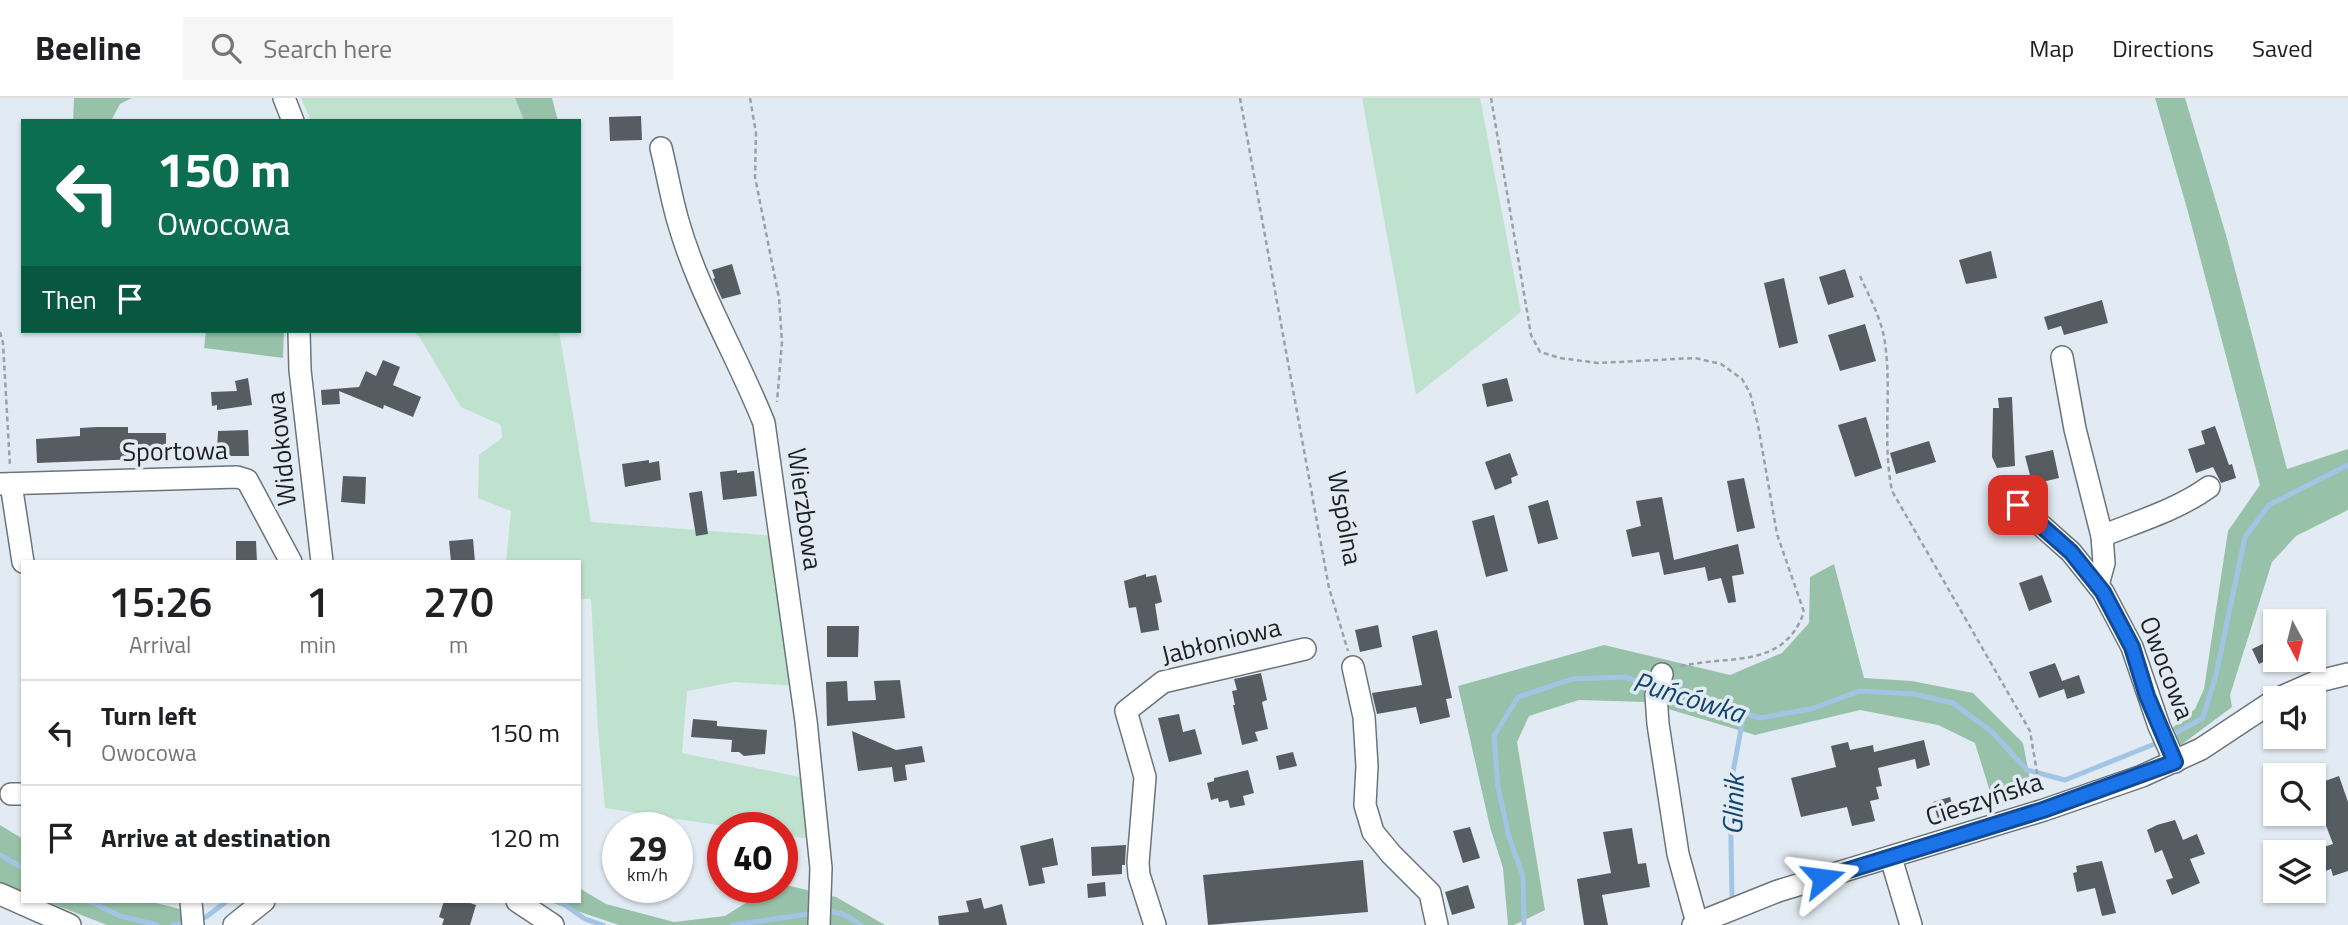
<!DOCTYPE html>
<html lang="en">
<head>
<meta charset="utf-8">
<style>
  body { margin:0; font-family:"Titillium Web",sans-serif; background:#f6f6f6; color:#202124; height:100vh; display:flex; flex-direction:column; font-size:26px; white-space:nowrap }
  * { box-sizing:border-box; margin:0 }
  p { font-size:23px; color:#757577 }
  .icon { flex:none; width:38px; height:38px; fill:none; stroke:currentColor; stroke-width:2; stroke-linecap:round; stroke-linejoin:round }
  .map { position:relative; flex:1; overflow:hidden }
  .panel { position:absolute; left:21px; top:462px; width:560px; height:343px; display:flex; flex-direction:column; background:#fff; border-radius:0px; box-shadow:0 2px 5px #0004 }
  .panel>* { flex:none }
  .guide { position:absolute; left:21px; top:21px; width:560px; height:214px; border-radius:0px; box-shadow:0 2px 5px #0004; background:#0b6e4f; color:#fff; overflow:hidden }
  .needle { width:46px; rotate:173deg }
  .buttons { position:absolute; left:2263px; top:511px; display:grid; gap:14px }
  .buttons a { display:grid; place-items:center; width:63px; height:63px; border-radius:0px; background:#fff; box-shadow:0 2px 5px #0004; font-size:35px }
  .speed { position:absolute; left:602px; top:714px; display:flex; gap:14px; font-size:35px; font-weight:700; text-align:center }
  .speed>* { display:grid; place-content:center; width:91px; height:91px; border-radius:50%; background:#fff; box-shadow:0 2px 5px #0004; line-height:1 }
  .speed small { font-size:18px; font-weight:400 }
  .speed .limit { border:10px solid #d22; background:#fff; color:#111 }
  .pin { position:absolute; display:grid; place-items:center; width:60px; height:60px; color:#fff; margin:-30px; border-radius:14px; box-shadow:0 4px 10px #0006 }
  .me { position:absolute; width:77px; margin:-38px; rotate:74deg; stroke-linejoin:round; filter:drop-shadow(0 0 5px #0008) }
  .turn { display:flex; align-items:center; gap:24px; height:147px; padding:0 21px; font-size:32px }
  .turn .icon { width:91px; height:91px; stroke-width:2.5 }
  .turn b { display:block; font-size:49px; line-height:60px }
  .then { display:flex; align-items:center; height:66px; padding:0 21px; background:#0003; gap:14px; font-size:26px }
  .eta { display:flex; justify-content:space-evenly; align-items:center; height:119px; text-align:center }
  .eta b { font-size:42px; font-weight:600; line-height:49px }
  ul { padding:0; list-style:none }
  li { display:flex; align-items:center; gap:21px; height:105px; padding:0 21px; border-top:2px solid #e0e0e0 }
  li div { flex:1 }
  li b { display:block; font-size:26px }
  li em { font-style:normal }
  header { display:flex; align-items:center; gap:42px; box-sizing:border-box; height:98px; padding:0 35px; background:#fff; border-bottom:2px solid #e0e0e0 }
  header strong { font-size:33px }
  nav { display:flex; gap:38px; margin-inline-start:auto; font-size:24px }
  .search { width:490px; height:63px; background:#f6f6f6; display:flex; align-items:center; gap:18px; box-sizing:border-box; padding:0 24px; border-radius:0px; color:#757577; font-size:26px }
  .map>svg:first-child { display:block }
  .green { fill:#bee2cd }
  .forest { fill:#97c2a9 }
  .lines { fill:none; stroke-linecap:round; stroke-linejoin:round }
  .stream { stroke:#a3c5e5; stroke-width:5 }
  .building { fill:#555d63 }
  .minor-casing { stroke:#6c747b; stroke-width:24 }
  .path { stroke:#9aa1a7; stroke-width:2.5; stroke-dasharray:5 3.5; stroke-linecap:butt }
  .minor { stroke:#fff; stroke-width:21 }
  .route-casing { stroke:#114b97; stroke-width:18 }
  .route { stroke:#1a73e8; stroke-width:12 }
  .labels { text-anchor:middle; stroke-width:7; stroke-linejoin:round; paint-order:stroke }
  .street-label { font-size:26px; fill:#1d2023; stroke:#e2ebf3 }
  .water-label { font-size:28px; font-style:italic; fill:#0f456e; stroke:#e2ebf3 }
</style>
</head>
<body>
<header>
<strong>Beeline</strong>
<div class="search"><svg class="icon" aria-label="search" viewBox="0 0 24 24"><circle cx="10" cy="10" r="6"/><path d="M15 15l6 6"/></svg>Search here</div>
<nav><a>Map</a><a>Directions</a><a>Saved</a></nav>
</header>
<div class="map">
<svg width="2348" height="827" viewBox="0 0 2348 827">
  <rect width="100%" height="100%" fill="#e2ebf3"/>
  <g class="green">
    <polygon points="301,0 515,0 524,23 311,23"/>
    <polygon points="1362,0 1480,0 1521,214 1416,297"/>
    <polygon points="412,233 559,233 591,424 776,438 796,588 734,584 687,593 682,655 805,680 811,741 782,737 782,730 737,730 605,710 598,632 591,501 579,501 579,464 506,464 511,413 478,400 479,357 502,340 501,327 461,309 419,238"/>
  </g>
  <g class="forest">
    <polygon points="74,0 132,0 120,6 111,23 73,23"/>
    <polygon points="515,0 552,0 558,23 524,23"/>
    <polygon points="2155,0 2185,0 2226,137 2287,371 2348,351 2348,412 2296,438 2272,464 2230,597 2232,609 2181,647 2171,631 2195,611 2204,591 2228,433 2260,387 2188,114"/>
    <polygon points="206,233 284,233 283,260 204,250"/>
    <polygon points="1834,466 1864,580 1912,583 1973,595 2023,645 2033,697 1995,710 1975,645 1938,627 1860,612 1755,637 1645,604 1579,602 1529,618 1517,644 1545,812 1514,827 1508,827 1503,770 1490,729 1458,588 1604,547 1730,577 1782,555 1809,525 1810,479"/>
    <polygon points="0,727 23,741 23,794 0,784"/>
    <polygon points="782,786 836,799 885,827 619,827 547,803 579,803 579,790 606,806 674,824 725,818 771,789 782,789"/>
    <polygon points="45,803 148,803 180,811 183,827 107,827"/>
  </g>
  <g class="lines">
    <g class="stream">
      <polyline points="1663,590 1760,620 1811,611 1860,593 1913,596 1953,605 1992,634 2027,672 2065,682 2162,643"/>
      <polyline points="2170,638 2203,620 2216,577 2245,439 2269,407 2348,367"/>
      <polyline points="0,757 23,770"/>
      <polyline points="1732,799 1730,690 1744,615"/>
      <polyline points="89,803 120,818 157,827"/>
      <polyline points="559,803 585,821 603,827"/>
      <path d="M825 814C839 812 851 820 861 827"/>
      <polyline points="196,821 206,819 227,803"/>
      <polyline points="173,827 187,824"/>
      <polyline points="732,827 816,815"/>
      <polyline points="1524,827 1523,778 1509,739 1498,689 1494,638 1518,599 1572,581 1624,579 1654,588"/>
    </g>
  </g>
  <g class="building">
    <polygon points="641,18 642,42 610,43 609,19"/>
    <polygon points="1991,153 1997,180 1966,186 1959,162"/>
    <polygon points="732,166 741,196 722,201 713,181 715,180 712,172"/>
    <polygon points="1845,171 1854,199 1828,207 1819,179"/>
    <polygon points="1784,180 1798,245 1779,250 1764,185"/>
    <polygon points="2102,202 2108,225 2064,237 2061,228 2048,232 2044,219"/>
    <polygon points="1865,226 1876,263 1840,273 1828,237"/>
    <polygon points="383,262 400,269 393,287 421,299 413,319 384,307 383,311 339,293 340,306 322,307 321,292 359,289 366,273 376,278"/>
    <polygon points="248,280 252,307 217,312 217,307 212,308 211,294 237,293 235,283"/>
    <polygon points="1507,280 1513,303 1487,309 1482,286"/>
    <polygon points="2012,299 2015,368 1997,370 1992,359 1993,310 1999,310 1998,300"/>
    <polygon points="1866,319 1882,370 1855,379 1838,327"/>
    <polygon points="2215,328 2229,367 2232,366 2236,380 2221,385 2213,369 2196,375 2188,351 2205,346 2201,333"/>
    <polygon points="97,329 128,329 128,335 166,335 166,360 37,365 36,341 80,338 80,330"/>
    <polygon points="248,332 249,358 225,358 224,352 217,352 218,333"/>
    <polygon points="1929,343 1936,364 1896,376 1890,355"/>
    <polygon points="2053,352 2059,380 2038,385 2037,380 2031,381 2025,358"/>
    <polygon points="1510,355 1518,377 1511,380 1512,385 1495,392 1485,364"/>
    <polygon points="649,362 649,365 659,363 661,382 625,389 622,366"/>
    <polygon points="737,372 737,375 754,373 757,398 723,402 720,374"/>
    <polygon points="343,378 366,379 365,406 341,404"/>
    <polygon points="1744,380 1755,430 1737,434 1727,383"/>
    <polygon points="702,393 708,436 696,438 689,395"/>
    <polygon points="1662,399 1674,462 1738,446 1744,476 1732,478 1736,504 1728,505 1721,480 1708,483 1705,469 1664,477 1659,454 1632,459 1626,432 1641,428 1636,403"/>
    <polygon points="1548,402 1558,441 1538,446 1528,408"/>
    <polygon points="1494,417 1508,473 1486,479 1472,423"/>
    <polygon points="473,441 475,464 451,464 449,443"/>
    <polygon points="236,443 256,443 257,464 236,464"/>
    <polygon points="1146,476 1146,479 1156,477 1162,504 1155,506 1159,532 1141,535 1136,509 1129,510 1124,483"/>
    <polygon points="2042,477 2052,504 2029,513 2019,485"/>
    <polygon points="1378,527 1382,549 1360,554 1355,532"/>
    <polygon points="827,528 859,528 858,559 827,559"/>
    <polygon points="1437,532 1452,600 1446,601 1450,619 1420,626 1416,609 1377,616 1372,595 1422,587 1412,538"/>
    <polygon points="2271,542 2275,550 2275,558 2259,566 2252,551"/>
    <polygon points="2055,565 2062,583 2079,577 2085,595 2067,601 2064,591 2039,600 2029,574"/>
    <polygon points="1261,575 1267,602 1262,604 1268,631 1255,634 1258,643 1242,647 1233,607 1235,607 1232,593 1237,592 1234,581"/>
    <polygon points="900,582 905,620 827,628 826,584 847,583 848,603 876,602 874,583"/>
    <polygon points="1179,616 1183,634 1195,631 1202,656 1169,664 1158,620"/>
    <polygon points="693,621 717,623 717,628 767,632 765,656 744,658 739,654 731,654 732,642 691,639"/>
    <polygon points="852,633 896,652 922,648 925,664 905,667 907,682 894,684 892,669 858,673"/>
    <polygon points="1924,642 1930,667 1917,671 1915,661 1878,670 1882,688 1876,689 1879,701 1870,703 1875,723 1852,728 1847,709 1801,719 1791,680 1836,669 1831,648 1848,644 1850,652 1873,647 1874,654"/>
    <polygon points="1293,654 1297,668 1279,672 1276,658"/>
    <polygon points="1248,672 1254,695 1243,698 1245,707 1230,710 1228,702 1219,704 1218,700 1211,702 1207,685 1214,683 1214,680"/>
    <polygon points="2339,678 2348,704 2348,773 2333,778 2331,771 2320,775 2312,753 2333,746 2314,696 2314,687"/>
    <polygon points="1950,699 1955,716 1938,721 1933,704"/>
    <polygon points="2175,722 2183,742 2197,736 2205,756 2190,761 2200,785 2172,797 2166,782 2173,780 2162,752 2155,755 2147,732 2157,727"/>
    <polygon points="1470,729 1480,760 1463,765 1453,733"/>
    <polygon points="1632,730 1638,766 1646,765 1650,789 1602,797 1608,827 1584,827 1577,781 1611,775 1603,734"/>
    <polygon points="1053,740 1058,767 1042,770 1045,785 1029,788 1020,748"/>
    <polygon points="1126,747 1125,767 1122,767 1122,776 1092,778 1091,749"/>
    <polygon points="1363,762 1368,814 1208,827 1203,777"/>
    <polygon points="2102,763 2116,815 2102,818 2095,790 2077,794 2073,775 2077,774 2076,768"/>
    <polygon points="1105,784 1106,798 1088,800 1087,786"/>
    <polygon points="1468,787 1475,810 1452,817 1445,794"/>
    <polygon points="981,800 984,811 1002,806 1007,827 939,827 938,818 969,814 966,803"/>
    <polygon points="444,803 464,803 476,807 470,827 442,827 444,821 439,819"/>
  </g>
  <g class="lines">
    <defs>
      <g id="minor">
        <polyline points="284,0 293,23"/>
        <path d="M661 50C667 74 671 99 678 123 698 194 737 257 764 325L806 623 821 770 819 827"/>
        <polyline points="299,233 300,272 322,464"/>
        <polyline points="2062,259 2075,331 2102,438"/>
        <polyline points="0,386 237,379 247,382 291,464"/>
        <polyline points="11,386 23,464"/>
        <polyline points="2018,407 2071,454 2103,494 2132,549 2159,628 2175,664"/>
        <path d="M2098 487 2104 465 2102 438C2139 423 2177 412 2209 389"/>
        <polyline points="1353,569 1364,619 1367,668 1365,707 1373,734 1391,756 1430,795 1437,827"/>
        <polyline points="1662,576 1656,597 1658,626 1678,756 1697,825"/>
        <polyline points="2279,600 2315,584 2348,576"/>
        <polyline points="11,696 23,696"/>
        <polyline points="1891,760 1911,827"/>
        <polyline points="0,796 70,827"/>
        <polyline points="191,803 193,827"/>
        <polyline points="517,803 553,827"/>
        <polyline points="234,827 264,803"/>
        <polyline points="1155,827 1139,777 1138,765 1145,679 1126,613 1163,584 1305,551"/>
        <polyline points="1693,827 1778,793 2044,712 2142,678 2201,651 2275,602"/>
      </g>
    </defs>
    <use href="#minor" class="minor-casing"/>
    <g class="path">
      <polyline points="750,0 756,35 755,79 779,200 782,244 777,304"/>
      <polyline points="1240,0 1329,490 1348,553"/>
      <path d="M1491 0 1531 237 1540 254 1560 260 1598 265 1695 260 1721 266 1742 281 1750 295 1758 327 1777 436 1804 514C1783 573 1727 556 1677 569"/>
      <path d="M1860 178C1870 200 1882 222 1885 245 1892 295 1882 344 1892 393L2030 633 2040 692"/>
      <polyline points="0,234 3,245 10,368"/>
    </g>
    <use href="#minor" class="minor"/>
  </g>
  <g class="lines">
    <defs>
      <polyline id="route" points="1823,780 2043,712 2175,664 2147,598 2132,549 2103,494 2071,454 2018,407"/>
    </defs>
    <use href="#route" class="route-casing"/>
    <use href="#route" class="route"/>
  </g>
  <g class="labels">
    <g class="street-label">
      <text transform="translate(281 351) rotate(-96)" y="9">Widokowa</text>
      <text transform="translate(175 353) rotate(-1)" y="9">Sportowa</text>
      <text transform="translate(805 411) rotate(82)" y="9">Wierzbowa</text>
      <text transform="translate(1345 420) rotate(80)" y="9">Wspólna</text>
      <text transform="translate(1221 543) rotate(-14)" y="9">Jabłoniowa</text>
      <text transform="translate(2167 570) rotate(69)" y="9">Owocowa</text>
      <text transform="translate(1984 701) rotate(-18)" y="9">Cieszyńska</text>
    </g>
    <g class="water-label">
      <text transform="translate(1689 599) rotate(17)" y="10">Puńcówka</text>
      <text transform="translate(1733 707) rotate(-88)" y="10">Glinik</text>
    </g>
  </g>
</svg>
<div class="buttons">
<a><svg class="needle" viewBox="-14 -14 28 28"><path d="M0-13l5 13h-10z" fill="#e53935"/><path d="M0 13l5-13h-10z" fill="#757577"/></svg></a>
<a><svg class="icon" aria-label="sound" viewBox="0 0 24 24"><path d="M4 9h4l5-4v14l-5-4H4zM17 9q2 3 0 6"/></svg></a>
<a><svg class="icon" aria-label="search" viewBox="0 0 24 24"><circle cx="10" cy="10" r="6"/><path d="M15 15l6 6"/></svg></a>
<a><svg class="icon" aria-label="layers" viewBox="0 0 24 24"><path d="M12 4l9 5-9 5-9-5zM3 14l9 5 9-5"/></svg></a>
</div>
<div class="speed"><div>29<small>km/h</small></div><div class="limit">40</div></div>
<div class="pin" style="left:2018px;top:407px;background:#d93025"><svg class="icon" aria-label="arrive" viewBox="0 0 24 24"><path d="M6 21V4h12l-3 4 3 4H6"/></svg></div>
<svg class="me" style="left:1823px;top:780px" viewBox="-20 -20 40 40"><path d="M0-17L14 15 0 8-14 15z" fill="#1a73e8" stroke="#fff" stroke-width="4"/></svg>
<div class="guide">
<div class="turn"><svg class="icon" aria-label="left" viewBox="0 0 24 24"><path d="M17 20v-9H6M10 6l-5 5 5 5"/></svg><div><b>150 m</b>Owocowa</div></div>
<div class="then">Then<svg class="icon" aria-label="arrive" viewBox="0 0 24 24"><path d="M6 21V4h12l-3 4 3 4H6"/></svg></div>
</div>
<section class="panel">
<div class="eta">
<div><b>15:26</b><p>Arrival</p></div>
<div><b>1</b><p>min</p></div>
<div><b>270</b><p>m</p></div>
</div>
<ul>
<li><svg class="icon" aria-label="left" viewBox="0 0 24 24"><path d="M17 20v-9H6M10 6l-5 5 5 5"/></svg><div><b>Turn left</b><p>Owocowa</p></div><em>150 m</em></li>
<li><svg class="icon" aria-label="arrive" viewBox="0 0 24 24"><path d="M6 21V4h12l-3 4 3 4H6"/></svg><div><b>Arrive at destination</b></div><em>120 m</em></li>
</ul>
</section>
</div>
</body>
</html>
